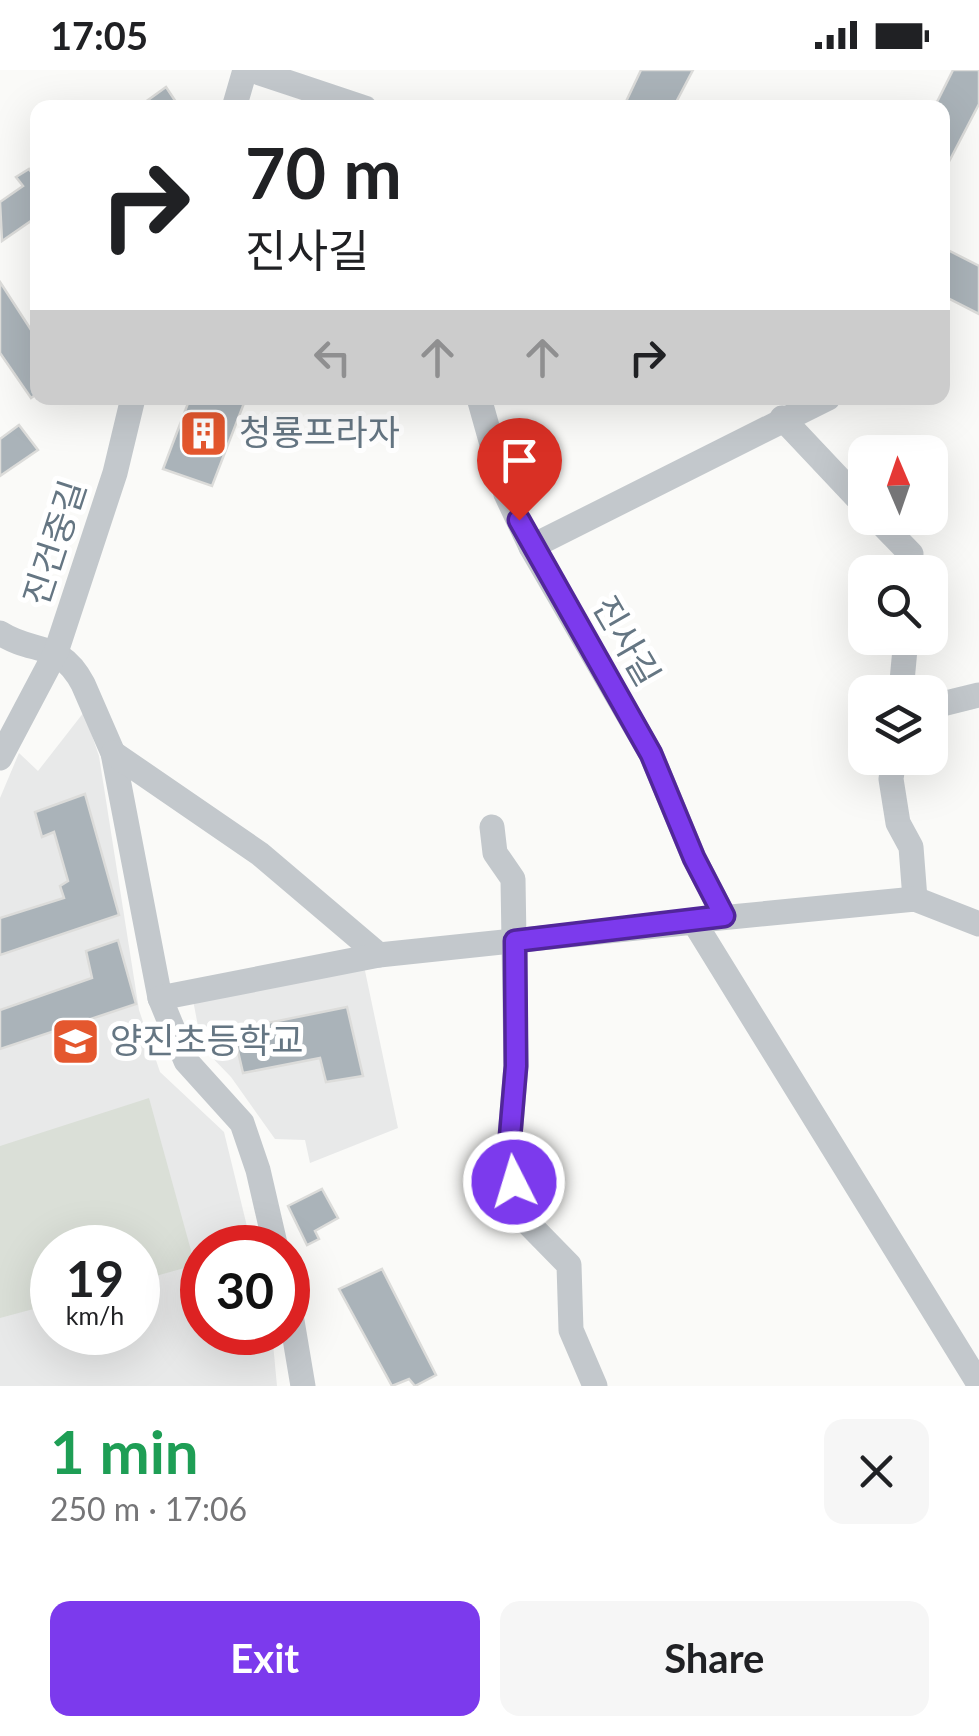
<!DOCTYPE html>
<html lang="en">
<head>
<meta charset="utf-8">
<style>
  body { margin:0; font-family:Lato,"Noto Sans KR",sans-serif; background:#f6f6f6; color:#202124; height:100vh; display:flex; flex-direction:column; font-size:38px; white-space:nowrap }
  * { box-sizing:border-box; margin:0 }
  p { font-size:32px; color:#757577 }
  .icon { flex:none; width:55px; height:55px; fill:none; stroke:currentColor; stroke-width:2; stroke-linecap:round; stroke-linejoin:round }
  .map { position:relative; height:1316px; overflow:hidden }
  .drawer { display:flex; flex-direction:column; background:#fff; flex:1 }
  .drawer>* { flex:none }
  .guide { position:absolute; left:30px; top:30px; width:920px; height:305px; border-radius:20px; box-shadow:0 10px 40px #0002; background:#fff; color:#202124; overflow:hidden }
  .needle { width:65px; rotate:358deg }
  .fabs { position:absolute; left:848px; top:365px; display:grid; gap:20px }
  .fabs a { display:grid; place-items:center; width:100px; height:100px; border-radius:20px; background:#fff; box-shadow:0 10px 40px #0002; font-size:50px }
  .speed { position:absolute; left:30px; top:1155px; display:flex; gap:20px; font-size:50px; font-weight:700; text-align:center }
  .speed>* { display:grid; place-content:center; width:130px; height:130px; border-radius:50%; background:#fff; box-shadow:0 10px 40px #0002; line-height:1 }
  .speed small { font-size:25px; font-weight:400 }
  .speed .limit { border:15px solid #d22; background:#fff; color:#111 }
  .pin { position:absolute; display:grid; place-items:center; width:85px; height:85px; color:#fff; margin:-102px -42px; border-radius:50% 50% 50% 0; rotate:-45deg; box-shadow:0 0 10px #0007 }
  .pin .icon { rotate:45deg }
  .me { position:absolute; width:110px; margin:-55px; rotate:355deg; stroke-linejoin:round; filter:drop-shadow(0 0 8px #0008) }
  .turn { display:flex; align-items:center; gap:35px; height:210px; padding:0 50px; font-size:45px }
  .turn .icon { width:130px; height:130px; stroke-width:2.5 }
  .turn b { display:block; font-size:70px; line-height:85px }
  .lanes { display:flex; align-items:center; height:95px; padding:0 50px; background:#0003; justify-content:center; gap:50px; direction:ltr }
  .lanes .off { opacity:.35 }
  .round { display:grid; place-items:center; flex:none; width:105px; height:105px; border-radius:20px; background:#f6f6f6 }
  .overview { display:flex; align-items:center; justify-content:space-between; height:170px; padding:0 50px }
  h1 { font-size:60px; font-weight:700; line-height:75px; color:#1e9e55 }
  .primary-button { display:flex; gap:20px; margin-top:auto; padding:20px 50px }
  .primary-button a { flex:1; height:115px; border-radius:20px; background:#7c3aed; color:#fff; font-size:40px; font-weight:700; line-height:115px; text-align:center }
  .primary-button a+a { background:#f6f6f6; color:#202124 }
  .status { display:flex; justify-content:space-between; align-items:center; height:70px; padding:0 50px; background:#fff; direction:ltr }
  .status svg { height:28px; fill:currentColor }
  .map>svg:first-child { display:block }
  .built { fill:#e8e9e9; fill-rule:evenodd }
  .green { fill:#dadfd7 }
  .building { fill:#aab3b9; stroke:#dcdcda; stroke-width:2.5 }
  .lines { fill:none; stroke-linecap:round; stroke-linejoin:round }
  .street { stroke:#c3c8cc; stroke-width:25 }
  .route-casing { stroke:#51269a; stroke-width:25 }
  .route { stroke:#7c3aed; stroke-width:18 }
  .labels { text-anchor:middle; stroke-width:10; stroke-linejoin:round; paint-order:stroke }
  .poi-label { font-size:35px; fill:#657683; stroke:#fff; text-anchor:start }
  .street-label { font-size:35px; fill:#657683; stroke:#fff }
</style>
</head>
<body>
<div class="status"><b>17:05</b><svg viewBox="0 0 49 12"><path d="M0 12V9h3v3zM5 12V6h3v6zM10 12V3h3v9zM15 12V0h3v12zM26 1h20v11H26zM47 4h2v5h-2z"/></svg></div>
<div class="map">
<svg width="979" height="1316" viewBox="0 0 979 1316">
  <rect width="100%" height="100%" fill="#fafaf8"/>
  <g class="built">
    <path d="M84 642 99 686 139 940 160 1002 224 1062 252 1177 202 1178V1262L272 1263 277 1316H0V728L19 683 38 701ZM52 1178H138V1262H52Z"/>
    <polygon points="364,896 398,1058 310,1093 305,1070 275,1069 231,1007 202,977 193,930"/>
  </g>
  <polygon class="green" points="149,1028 195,1195 138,1211 138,1178 52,1178 52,1234 0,1248 0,1076"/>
  <g class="building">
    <polygon points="641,0 693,0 673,38 623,38"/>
    <polygon points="953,0 979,0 979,34 942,105 942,38 934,38"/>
    <polygon points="166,17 180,38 137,38"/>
    <polygon points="29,99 35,107 38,106 38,146 2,171 0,132 23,116 16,107"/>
    <polygon points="942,177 979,196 979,244 942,225"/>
    <polygon points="0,212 35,266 38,265 38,323 31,328 0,283"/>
    <polygon points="190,328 246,328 212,416 163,399"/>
    <polygon points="19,355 38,380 0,406 0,369"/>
    <polygon points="85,724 119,845 0,885 0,848 64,828 60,816 68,811 54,762 42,767 35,742"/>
    <polygon points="118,870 136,934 0,979 0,940 92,908 86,881"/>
    <polygon points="347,937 363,1006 326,1012 320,988 243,1003 233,960"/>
    <polygon points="322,1119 338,1148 315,1161 319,1169 307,1175 288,1136"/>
    <polygon points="382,1199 436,1305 415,1316 409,1309 392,1316 339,1219"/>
  </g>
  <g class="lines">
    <g class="street">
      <polyline points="251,0 365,38"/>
      <polyline points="234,38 245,0"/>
      <polyline points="479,328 506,424 531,477 651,684 694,788 724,846"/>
      <polyline points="782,348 865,436"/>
      <polyline points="876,448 911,484 911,502"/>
      <polyline points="531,477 828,328"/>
      <path d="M0 563C34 585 60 570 83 614L113 683 160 928 186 991 242 1053 258 1100 276 1178"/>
      <polyline points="901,622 906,568"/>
      <polyline points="930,637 979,625"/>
      <polyline points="113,683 260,784 379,885"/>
      <polyline points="0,688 56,582 115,403 133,328"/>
      <polyline points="894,688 891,709 898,753 911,777 915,829"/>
      <polyline points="492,757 495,783 513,809 516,996 509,1078 520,1145 569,1195 571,1260 595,1316"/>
      <polyline points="710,849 915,829 979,854"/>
      <polyline points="160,928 379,885 694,852 979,1314"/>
      <polyline points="288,1227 303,1316"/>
    </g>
  </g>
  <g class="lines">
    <defs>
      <polyline id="route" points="514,1112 509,1078 516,996 515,871 724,846 694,788 651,684 519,450"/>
    </defs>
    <use href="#route" class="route-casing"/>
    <use href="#route" class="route"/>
  </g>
  <defs>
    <symbol id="building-square" viewBox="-11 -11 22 22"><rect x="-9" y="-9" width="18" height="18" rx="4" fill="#e4572e" stroke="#fff"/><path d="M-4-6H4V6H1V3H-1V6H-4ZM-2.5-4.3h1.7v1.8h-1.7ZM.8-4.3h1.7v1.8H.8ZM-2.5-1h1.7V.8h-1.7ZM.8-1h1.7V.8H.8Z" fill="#fff"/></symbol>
    <symbol id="school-square" viewBox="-11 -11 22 22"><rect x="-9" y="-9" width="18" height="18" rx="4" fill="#e4572e" stroke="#fff"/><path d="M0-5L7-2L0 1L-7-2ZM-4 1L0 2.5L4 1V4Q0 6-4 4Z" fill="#fff"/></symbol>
  </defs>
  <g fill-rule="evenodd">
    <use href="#building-square" x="176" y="336" width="55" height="55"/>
    <use href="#school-square" x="48" y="944" width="55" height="55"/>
  </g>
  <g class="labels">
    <g class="poi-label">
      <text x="239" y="375">청룡프라자</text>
      <text x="110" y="983">양진초등학교</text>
    </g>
    <g class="street-label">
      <text transform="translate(55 473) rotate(-72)" y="12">진건중길</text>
      <text transform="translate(626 571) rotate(60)" y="12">진사길</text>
    </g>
  </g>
</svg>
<div class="fabs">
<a><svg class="needle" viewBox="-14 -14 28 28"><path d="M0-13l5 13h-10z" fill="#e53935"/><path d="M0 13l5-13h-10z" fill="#757577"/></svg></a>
<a><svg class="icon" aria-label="search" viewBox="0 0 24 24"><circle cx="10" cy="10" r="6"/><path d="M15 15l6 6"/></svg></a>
<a><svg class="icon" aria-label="layers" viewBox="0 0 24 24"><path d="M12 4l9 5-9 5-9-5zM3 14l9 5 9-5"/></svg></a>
</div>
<div class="speed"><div>19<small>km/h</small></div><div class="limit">30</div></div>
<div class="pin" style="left:519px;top:450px;background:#d93025"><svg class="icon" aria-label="arrive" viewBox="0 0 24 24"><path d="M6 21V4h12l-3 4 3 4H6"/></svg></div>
<svg class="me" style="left:514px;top:1112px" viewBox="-20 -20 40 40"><circle r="17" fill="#7c3aed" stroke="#fff" stroke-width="3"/><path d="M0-11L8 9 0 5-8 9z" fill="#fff"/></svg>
<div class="guide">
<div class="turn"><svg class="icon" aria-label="right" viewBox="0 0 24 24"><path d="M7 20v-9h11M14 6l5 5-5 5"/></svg><div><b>70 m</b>진사길</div></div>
<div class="lanes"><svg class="icon off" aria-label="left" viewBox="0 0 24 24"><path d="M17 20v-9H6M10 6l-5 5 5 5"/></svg><svg class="icon off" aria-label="ahead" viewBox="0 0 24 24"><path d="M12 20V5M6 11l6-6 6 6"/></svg><svg class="icon off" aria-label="ahead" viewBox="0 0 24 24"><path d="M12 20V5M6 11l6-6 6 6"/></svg><svg class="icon" aria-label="right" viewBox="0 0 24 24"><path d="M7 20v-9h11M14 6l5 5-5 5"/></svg></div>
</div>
</div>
<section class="drawer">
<div class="overview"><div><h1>1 min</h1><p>250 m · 17:06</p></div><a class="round"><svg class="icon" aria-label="close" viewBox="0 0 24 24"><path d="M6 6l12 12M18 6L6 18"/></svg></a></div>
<div class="primary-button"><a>Exit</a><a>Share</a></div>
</section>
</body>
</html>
